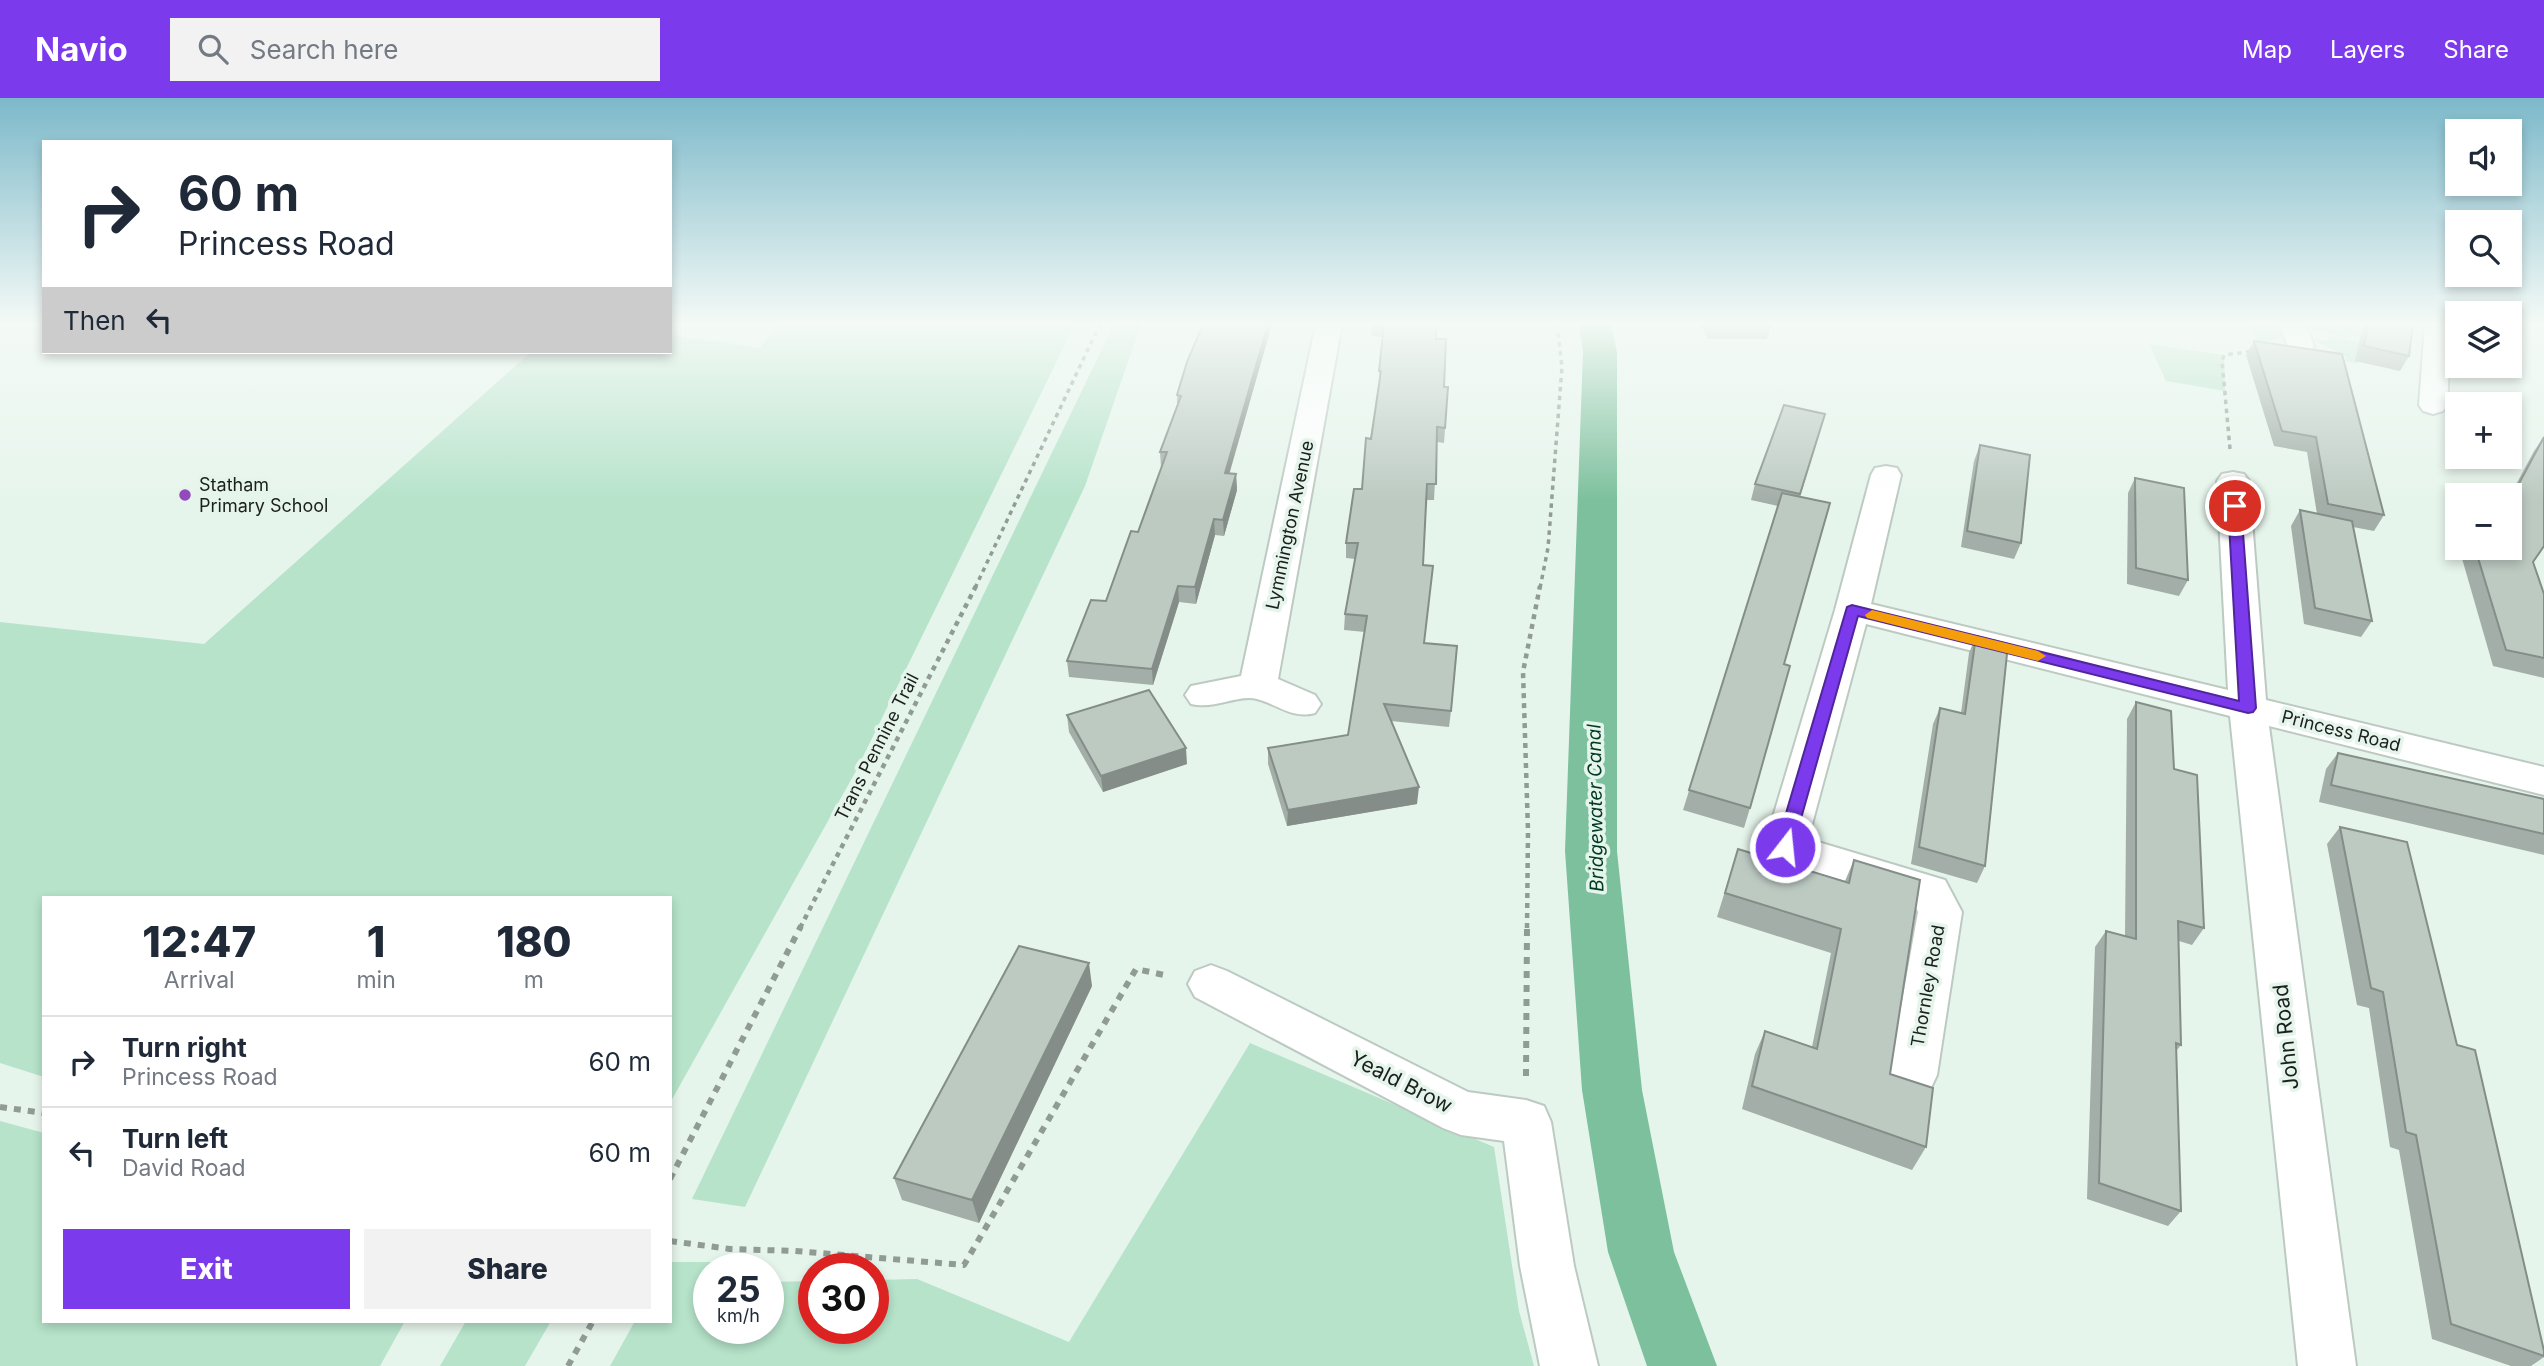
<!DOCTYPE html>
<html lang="en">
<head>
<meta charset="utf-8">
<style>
  body { margin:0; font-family:Inter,sans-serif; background:#f2f2f3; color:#1f2937; height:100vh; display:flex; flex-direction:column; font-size:26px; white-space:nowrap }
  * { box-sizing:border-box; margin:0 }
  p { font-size:23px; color:#747a83 }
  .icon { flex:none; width:38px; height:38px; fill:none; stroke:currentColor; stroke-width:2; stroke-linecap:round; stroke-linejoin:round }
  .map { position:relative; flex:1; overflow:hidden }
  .details { position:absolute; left:42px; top:798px; width:630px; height:427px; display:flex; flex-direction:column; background:#fff; border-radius:0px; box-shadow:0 4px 10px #0003 }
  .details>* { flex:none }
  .hud { position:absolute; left:42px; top:42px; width:630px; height:214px; border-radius:0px; box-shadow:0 4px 10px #0003; background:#fff; color:#1f2937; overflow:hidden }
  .fabs { position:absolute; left:2445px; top:21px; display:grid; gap:14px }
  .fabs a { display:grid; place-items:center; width:77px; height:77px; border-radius:0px; background:#fff; box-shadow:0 4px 10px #0003; font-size:35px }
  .speed { position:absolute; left:693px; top:1155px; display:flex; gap:14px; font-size:35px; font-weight:700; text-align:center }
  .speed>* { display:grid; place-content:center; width:91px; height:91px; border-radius:50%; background:#fff; box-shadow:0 4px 10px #0003; line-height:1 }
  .speed small { font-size:18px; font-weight:400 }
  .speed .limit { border:10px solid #d22; background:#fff; color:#111 }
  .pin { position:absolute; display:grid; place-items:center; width:60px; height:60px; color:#fff; margin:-30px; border:4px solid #fff; border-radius:50%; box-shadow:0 2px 7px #0007 }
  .me { position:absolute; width:77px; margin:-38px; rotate:16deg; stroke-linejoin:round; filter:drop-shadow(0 0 5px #0008) }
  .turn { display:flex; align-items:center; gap:24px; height:147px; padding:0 21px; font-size:32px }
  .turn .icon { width:91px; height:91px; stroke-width:2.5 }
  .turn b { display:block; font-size:49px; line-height:60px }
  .then { display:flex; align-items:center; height:66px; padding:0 21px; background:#0003; gap:14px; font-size:26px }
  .eta { display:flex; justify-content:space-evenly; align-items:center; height:119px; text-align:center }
  .eta b { font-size:42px; font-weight:800; line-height:49px }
  .action { display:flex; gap:14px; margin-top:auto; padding:14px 21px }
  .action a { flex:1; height:80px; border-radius:0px; background:#7c3aed; color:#fff; font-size:28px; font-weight:800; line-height:80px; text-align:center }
  .action a+a { background:#f2f2f3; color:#1f2937 }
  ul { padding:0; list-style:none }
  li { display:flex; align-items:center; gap:21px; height:91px; padding:0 21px; border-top:2px solid #e0e1e3 }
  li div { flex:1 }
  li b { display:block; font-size:26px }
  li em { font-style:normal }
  header { display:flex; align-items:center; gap:42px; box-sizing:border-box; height:98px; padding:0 35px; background:#7c3aed; color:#fff }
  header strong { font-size:33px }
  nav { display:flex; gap:38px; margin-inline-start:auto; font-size:24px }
  .search { width:490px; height:63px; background:#f2f2f3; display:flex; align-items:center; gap:18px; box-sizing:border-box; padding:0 24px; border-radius:0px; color:#747a83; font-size:26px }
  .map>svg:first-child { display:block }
  .green { fill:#b6e3ca }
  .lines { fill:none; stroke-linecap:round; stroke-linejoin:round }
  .canal { fill:#7dc09d; fill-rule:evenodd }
  .minor-casing { stroke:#bccac2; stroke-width:4 }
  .path-far2 { stroke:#909b94; stroke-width:3.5; stroke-dasharray:4.5 4.5; stroke-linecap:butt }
  .path-far1 { stroke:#909b94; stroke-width:4.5; stroke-dasharray:5 5; stroke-linecap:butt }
  .path { stroke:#909b94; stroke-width:6; stroke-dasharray:7 7; stroke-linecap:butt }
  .minor { fill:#fff; fill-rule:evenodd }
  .wall { fill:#a2aea7 }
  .shaded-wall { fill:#848d88 }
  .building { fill:#bccac2; stroke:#848d88; stroke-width:2 }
  .route { fill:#7c3aed; stroke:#51269a; stroke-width:2 }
  .slow { fill:#f59e0b }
  .poi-dot { fill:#924abd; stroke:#e6f5ec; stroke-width:2.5 }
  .labels { text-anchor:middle; stroke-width:7; stroke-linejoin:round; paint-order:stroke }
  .poi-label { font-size:18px; fill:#1b201d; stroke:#e6f5ec; text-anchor:start }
  .street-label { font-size:18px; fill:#1b201d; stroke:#e6f5ec }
  .water-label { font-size:19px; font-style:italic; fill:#003a24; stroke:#e6f5ec }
  .near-street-label { font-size:21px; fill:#1b201d; stroke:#e6f5ec }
</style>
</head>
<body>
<header>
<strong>Navio</strong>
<div class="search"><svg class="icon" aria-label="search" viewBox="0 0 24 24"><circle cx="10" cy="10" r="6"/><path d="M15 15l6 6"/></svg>Search here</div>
<nav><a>Map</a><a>Layers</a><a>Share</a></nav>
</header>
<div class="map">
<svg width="2544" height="1268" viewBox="0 0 2544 1268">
  <rect width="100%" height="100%" fill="#e6f5ec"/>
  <g class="green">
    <polygon points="777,226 1075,226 856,673 670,1005 670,800 44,800 44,979 0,965 0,524 204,546 531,254 670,254 670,237 760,250"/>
    <polygon points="1114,226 1141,226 1085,388 745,1109 692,1101"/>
    <polygon points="2245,226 2287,226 2289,233 2281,240 2260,245"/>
    <polygon points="2306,226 2360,226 2361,240 2350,236 2348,240 2314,232"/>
    <polygon points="2331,238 2362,245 2358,266 2346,263 2346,259 2313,241 2326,243"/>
    <polygon points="2149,246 2224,257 2225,293 2166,283"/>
    <polygon points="1250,945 1494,1049 1519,1213 1534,1268 610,1268 635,1223 670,1223 670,1164 723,1164 719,1171 709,1171 709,1230 768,1230 768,1184 814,1183 814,1230 873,1230 873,1182 917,1181 1069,1244"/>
    <polygon points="0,1023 44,1035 44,1223 405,1223 380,1268 0,1268"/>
    <polygon points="466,1223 551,1223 525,1268 440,1268"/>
  </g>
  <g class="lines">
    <polygon class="canal" points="1579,226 1611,226 1617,254 1617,753 1642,992 1674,1154 1717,1268 1647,1268 1608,1154 1582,992 1565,753 1583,254"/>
    <defs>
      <g id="minor">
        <path d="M1316 226H1342L1278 581 1315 597 1321 606 1315 615C1292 621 1279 607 1257 601 1238 596 1214 612 1191 606L1185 597 1191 588 1241 578Z"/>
        <polygon points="2279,226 2305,226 2314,248 2310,254 2300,256 2290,254"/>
        <polygon points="2425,226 2451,226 2447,307 2443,313 2433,316 2423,313 2419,307"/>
        <polygon points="1886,368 1897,370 1901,377 1871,506 2228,592 2217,383 2222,376 2233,374 2244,376 2249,383 2266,602 2544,669 2544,697 2269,628 2356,1268 2298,1268 2230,618 1866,526 1808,741 1945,782 1962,814 1937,977 1930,992 1913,998 1896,992 1889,977 1918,814 1914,805 1770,760 1764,749 1835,512 1871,377 1875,370"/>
        <polygon points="1211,867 1227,873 1468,994 1526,1002 1544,1008 1551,1024 1574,1168 1598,1268 1540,1268 1520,1168 1504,1043 1461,1037 1443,1030 1195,899 1188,886 1195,873"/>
      </g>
    </defs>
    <use href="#minor" class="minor-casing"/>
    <g class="path-far2">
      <polyline points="2230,351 2222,263 2224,257 2254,253"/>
      <polyline points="975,490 1100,226"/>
      <polyline points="1540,490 1548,450 1562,269 1557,226"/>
    </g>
    <g class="path-far1">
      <polyline points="800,830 976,488"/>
      <polyline points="1527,830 1528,733 1523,574 1540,488"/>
    </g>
    <g class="path">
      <polyline points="1526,978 1527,828"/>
      <polyline points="0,1009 44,1015"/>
      <polyline points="670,1081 801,828"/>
      <polyline points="670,1143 730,1151 795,1153 964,1167 1136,871 1169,878"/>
      <polyline points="568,1268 593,1223"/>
    </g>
    <use href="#minor" class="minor"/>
  </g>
  <g class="wall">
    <polygon points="1272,226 1229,375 1236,376 1237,392 1224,438 1215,437 1196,506 1179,504 1153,587 1069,579 1067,563 1106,503 1138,434 1161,369 1160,354 1177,307 1177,297"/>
    <polygon points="1372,226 1438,226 1436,241 1444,289 1448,289 1444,345 1437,344 1434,402 1426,402 1423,467 1425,545 1451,613 1449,629 1391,623 1417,706 1287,728 1268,666 1268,650 1348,637 1365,534 1344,532 1345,516 1355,461 1346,460 1346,445 1362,391 1379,288 1379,273 1382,239 1371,238"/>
    <polygon points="1700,226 1769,226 1770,229 1767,241 1708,241"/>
    <polygon points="2363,226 2413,226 2409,258 2400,273 2355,263"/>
    <polygon points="2254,243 2384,417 2374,433 2353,429 2372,523 2361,539 2304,526 2291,428 2300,412 2317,416 2307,354 2274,348 2246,257"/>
    <polygon points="1825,316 1800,399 1784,566 1750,710 1744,730 1683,712 1778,408 1751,402 1755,386"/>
    <polygon points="2544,339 2533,464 2544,496 2544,580 2493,568 2459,450 2510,450 2513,392 2534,353"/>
    <polygon points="1980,347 2021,445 2014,461 1961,449 1974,363"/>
    <polygon points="2135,380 2188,482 2179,498 2127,486 2128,395"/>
    <polygon points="1976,538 1985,768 1977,785 1911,766 1933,626 1940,610 1961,615 1969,555"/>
    <polygon points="2136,604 2174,671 2204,830 2192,847 2179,843 2181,947 2176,953 2181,1113 2168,1128 2087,1101 2095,849 2106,833 2125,838 2127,621"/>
    <polygon points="1067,617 1187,666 1103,694 1069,634"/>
    <polygon points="2338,655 2544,701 2544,757 2319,704 2326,671"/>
    <polygon points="2340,729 2457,947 2544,1253 2544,1259 2531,1268 2511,1268 2432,1241 2399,1052 2390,1049 2369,910 2357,907 2327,746"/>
    <polygon points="1738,751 1845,783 1854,762 1890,976 1926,1049 1912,1072 1742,1011 1755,956 1765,933 1812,949 1831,855 1717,819"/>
    <polygon points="1092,888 979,1125 902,1102 894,1080"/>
  </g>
  <g class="shaded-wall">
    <polygon points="1268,226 1272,226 1225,391 1225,375"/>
    <polygon points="1236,376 1237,392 1224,438 1223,422"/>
    <polygon points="1214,421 1215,437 1196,506 1195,489"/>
    <polygon points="1178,488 1179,504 1153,587 1152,571"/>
    <polygon points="1186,650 1187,666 1103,694 1101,678"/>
    <polygon points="1419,689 1417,706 1287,728 1288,712"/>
    <polygon points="1089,865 1092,888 979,1125 972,1102"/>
  </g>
  <g class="building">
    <polygon points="1203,226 1268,226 1225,375 1236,376 1223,422 1214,421 1195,489 1178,488 1152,571 1067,563 1091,502 1106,503 1131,433 1138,434 1167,354 1160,354 1181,298 1177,297 1187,264"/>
    <polygon points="1384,226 1437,226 1436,241 1446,241 1444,289 1448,289 1445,330 1437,329 1436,386 1427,386 1423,467 1433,468 1424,545 1457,548 1451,613 1384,606 1419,689 1288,712 1268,650 1348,637 1367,518 1345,516 1358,445 1346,445 1354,391 1362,391 1366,340 1371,341 1381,273 1379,273"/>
    <polygon points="1709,226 1769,226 1770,229 1711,229"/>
    <polygon points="2368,226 2413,226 2409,258 2364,248"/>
    <polygon points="2254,243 2342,256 2384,417 2328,406 2316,339 2282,333"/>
    <polygon points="1784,307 1825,316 1800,396 1755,386"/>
    <polygon points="2544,339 2544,448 2533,464 2544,496 2544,560 2506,552 2475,450 2510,450 2510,397 2491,397 2499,387 2515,393"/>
    <polygon points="1980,347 2030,357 2021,445 1967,433"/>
    <polygon points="2135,380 2184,390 2188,482 2136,470"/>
    <polygon points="1782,395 1830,405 1784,566 1790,568 1750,710 1689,692"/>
    <polygon points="2300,412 2352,423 2372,523 2315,510"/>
    <polygon points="1976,538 2008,546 1985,768 1919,749 1940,610 1965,616"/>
    <polygon points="1149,592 1186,650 1101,678 1067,617"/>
    <polygon points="2136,604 2171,613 2174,671 2197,677 2204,830 2178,823 2181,947 2176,945 2181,1113 2099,1085 2106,833 2136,841"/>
    <polygon points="2338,655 2544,701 2544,736 2331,687"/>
    <polygon points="2340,729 2407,744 2457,947 2475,952 2544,1253 2544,1258 2451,1226 2416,1037 2406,1034 2383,894 2371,890"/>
    <polygon points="1738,751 1849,785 1854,762 1920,782 1890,976 1933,990 1926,1049 1752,988 1765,933 1817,951 1841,831 1725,795"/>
    <polygon points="1019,848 1089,865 972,1102 894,1080"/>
  </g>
  <linearGradient id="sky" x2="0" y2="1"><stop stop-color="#7db9ca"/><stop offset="0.56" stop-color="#f4faf6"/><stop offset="1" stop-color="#f4faf6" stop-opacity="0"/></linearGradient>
  <rect width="2544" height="403" fill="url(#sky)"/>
  <polygon class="route" points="2235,404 2241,408 2256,610 2253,614 2248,615 1858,518 1793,749 1791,754 1779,754 1776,749 1847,509 1852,507 2239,603 2228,408"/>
  <polygon class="slow" points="1872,512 2038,553 2046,558 2038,563 1867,520 1865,517"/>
  <circle class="poi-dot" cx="185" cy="397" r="7"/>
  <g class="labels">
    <g class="poi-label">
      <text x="199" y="393">Statham<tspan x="199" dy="21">Primary School</tspan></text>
    </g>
    <g class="street-label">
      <text transform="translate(1290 427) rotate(-78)" y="6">Lymmington Avenue</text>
      <text transform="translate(2341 633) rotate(14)" y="6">Princess Road</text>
      <text transform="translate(877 649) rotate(-63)" y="6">Trans Pennine Trail</text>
      <text transform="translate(1928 888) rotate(-80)" y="6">Thornley Road</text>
    </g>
    <g class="water-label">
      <text transform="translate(1595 710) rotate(-91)" y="7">Bridgewater Canal</text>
    </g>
    <g class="near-street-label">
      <text transform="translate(2286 939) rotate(-96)" y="7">John Road</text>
      <text transform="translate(1401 984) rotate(27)" y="7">Yeald Brow</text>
    </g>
  </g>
</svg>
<div class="fabs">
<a><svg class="icon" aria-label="sound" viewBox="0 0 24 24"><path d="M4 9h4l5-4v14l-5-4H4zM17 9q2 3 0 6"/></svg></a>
<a><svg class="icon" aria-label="search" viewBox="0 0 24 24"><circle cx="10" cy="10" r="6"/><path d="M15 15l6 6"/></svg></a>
<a><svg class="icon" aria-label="layers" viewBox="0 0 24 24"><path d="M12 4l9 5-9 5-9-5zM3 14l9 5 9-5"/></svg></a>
<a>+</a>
<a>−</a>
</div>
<div class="speed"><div>25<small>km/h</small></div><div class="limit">30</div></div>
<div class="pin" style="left:2235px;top:408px;background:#d93025"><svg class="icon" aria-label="arrive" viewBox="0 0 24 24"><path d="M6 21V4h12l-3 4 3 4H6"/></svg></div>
<svg class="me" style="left:1785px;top:749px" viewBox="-20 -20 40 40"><circle r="17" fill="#7c3aed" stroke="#fff" stroke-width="3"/><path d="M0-11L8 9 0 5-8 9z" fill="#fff"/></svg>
<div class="hud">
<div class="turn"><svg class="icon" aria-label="right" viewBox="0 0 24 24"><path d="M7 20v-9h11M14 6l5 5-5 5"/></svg><div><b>60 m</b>Princess Road</div></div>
<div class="then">Then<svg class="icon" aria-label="left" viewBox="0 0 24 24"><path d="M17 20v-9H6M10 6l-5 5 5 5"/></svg></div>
</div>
<section class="details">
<div class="eta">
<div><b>12:47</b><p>Arrival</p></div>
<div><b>1</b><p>min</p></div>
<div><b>180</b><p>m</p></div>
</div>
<ul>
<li><svg class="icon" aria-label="right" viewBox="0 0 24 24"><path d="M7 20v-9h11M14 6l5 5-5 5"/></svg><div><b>Turn right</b><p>Princess Road</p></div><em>60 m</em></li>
<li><svg class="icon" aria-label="left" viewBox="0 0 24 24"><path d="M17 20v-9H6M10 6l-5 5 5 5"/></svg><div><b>Turn left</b><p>David Road</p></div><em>60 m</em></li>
</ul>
<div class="action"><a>Exit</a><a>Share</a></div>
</section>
</div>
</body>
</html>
